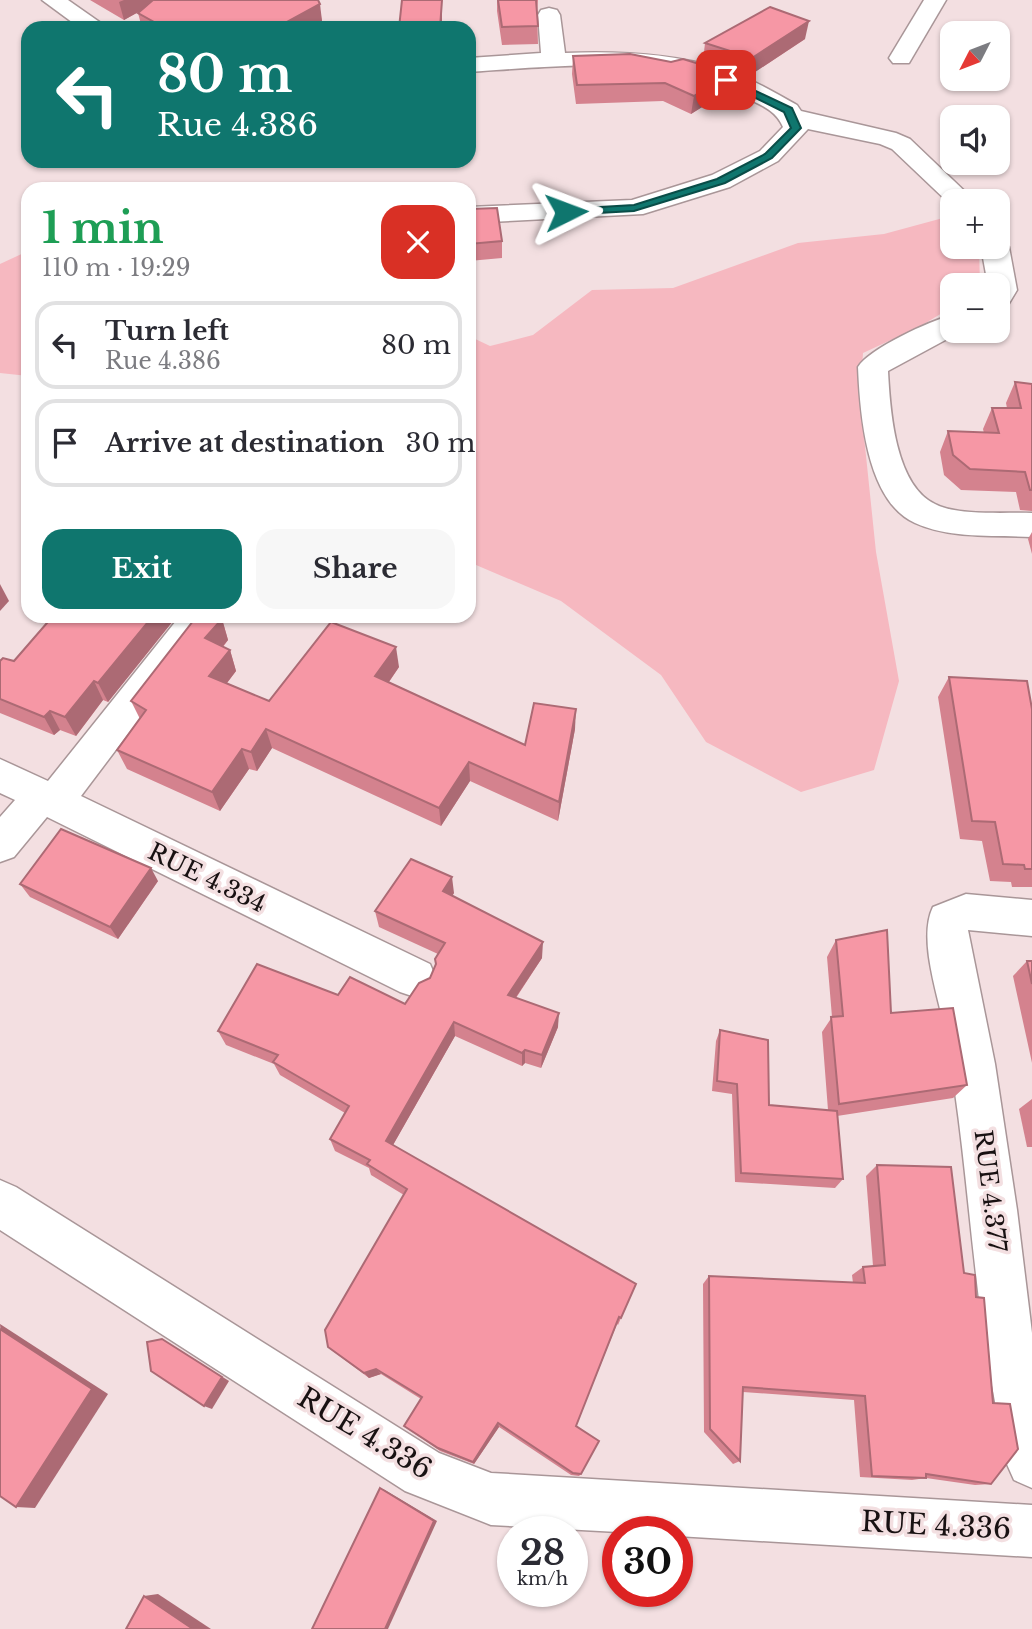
<!DOCTYPE html>
<html lang="en">
<head>
<meta charset="utf-8">
<style>
  body { margin:0; font-family:"Libre Baskerville",serif; background:#f7f7f7; color:#2b2b33; height:100vh; display:flex; flex-direction:column; font-size:26px; white-space:nowrap }
  * { box-sizing:border-box; margin:0 }
  p { font-size:23px; color:#7c7c81 }
  .icon { flex:none; width:38px; height:38px; fill:none; stroke:currentColor; stroke-width:2; stroke-linecap:round; stroke-linejoin:round }
  .map { position:relative; flex:1; overflow:hidden }
  .sheet { position:absolute; left:21px; top:182px; width:455px; height:441px; display:flex; flex-direction:column; background:#fff; border-radius:21px; box-shadow:0 2px 5px #0004 }
  .sheet>* { flex:none }
  .hud { position:absolute; left:21px; top:21px; width:455px; height:147px; border-radius:21px; box-shadow:0 2px 5px #0004; background:#0f766e; color:#fff; overflow:hidden }
  .needle { width:46px; rotate:228deg }
  .fabs { position:absolute; left:940px; top:21px; display:grid; gap:14px }
  .fabs a { display:grid; place-items:center; width:70px; height:70px; border-radius:14px; background:#fff; box-shadow:0 2px 5px #0004; font-size:35px }
  .speed { position:absolute; left:497px; top:1516px; display:flex; gap:14px; font-size:35px; font-weight:700; text-align:center }
  .speed>* { display:grid; place-content:center; width:91px; height:91px; border-radius:50%; background:#fff; box-shadow:0 2px 5px #0004; line-height:1 }
  .speed small { font-size:18px; font-weight:400 }
  .speed .limit { border:10px solid #d22; background:#fff; color:#111 }
  .pin { position:absolute; display:grid; place-items:center; width:60px; height:60px; color:#fff; margin:-30px; border-radius:14px; box-shadow:0 4px 10px #0006 }
  .me { position:absolute; width:77px; margin:-38px; rotate:87deg; stroke-linejoin:round; filter:drop-shadow(0 0 5px #0008) }
  .turn { display:flex; align-items:center; gap:24px; height:147px; padding:0 21px; font-size:32px }
  .turn .icon { width:91px; height:91px; stroke-width:2.5 }
  .turn b { display:block; font-size:49px; line-height:60px }
  .round { display:grid; place-items:center; flex:none; width:74px; height:74px; border-radius:21px; background:#f7f7f7 }
  .head { display:flex; align-items:center; justify-content:space-between; height:119px; padding:0 21px }
  h1 { font-size:42px; font-weight:700; line-height:52px; color:#1e9e55 }
  .button { display:flex; gap:14px; margin-top:auto; padding:14px 21px }
  .button a { flex:1; height:80px; border-radius:21px; background:#0f766e; color:#fff; font-size:28px; font-weight:700; line-height:80px; text-align:center }
  .button a+a { background:#f7f7f7; color:#2b2b33 }
  ul { padding:0; list-style:none }
  li { display:flex; align-items:center; gap:21px; height:88px; margin:0 14px 10px; padding:0 7px; border:4px solid #e1e1e2; border-radius:21px }
  li div { flex:1 }
  li b { display:block; font-size:26px }
  li em { font-style:normal }
  .map>svg:first-child { display:block }
  .green { fill:#f6b8c0 }
  .lines { fill:none; stroke-linecap:round; stroke-linejoin:round }
  .minor-casing { stroke:#a99698; stroke-width:3 }
  .minor { fill:#fff; fill-rule:evenodd }
  .wall { fill:#d4828e }
  .shaded-wall { fill:#ac6a74 }
  .building { fill:#f697a5; stroke:#ac6a74; stroke-width:2 }
  .route { fill:#0f766e; stroke:#0a4d48; stroke-width:2 }
  .labels { text-anchor:middle; stroke-width:7; stroke-linejoin:round; paint-order:stroke }
  .street-label { font-size:24px; fill:#181112; stroke:#f3dfe1 }
  .near-street-label { font-size:28px; fill:#181112; stroke:#f3dfe1 }
</style>
</head>
<body>
<div class="map">
<svg width="1032" height="1629" viewBox="0 0 1032 1629">
  <rect width="100%" height="100%" fill="#f3dfe1"/>
  <g class="green">
    <polygon points="943,218 952,225 952,247 979,247 980,285 952,285 952,307 919,327 863,353 860,398 876,552 899,681 874,770 801,792 706,742 661,675 561,601 469,562 469,336 490,346 533,335 592,290 673,288 798,243 884,234"/>
    <polygon points="28,251 28,376 0,373 0,264"/>
  </g>
  <g class="lines">
    <defs>
      <g id="minor">
        <polygon points="42,0 68,0 108,28 80,28"/>
        <polygon points="924,0 946,0 909,63 893,63 889,58"/>
        <path d="M549 8 557 10 560 15 565 53C616 51 670 53 719 68 747 76 772 91 797 105L801 111 896 133 910 139 975 201H952V206L892 149 880 144 808 129 778 161 730 187 643 214 469 223V207L632 200 712 175 760 151 783 127C776 111 763 106 747 98 663 53 561 66 469 72V58L541 53 538 15 541 10Z"/>
        <polygon points="998,239 1005,241 1009,247 1017,290 1008,305 998,308 998,285 988,285 981,247 998,247"/>
        <path d="M952 315V331H962L888 371C890 410 895 485 935 504 957 516 1006 512 1032 513V537C994 535 950 539 915 523 866 501 860 413 858 367 870 348 930 321 952 315Z"/>
        <polygon points="180,616 217,616 81,796 430,964 436,978 430,992 415,997 400,992 47,817 14,857 0,862 0,817 15,800 0,793 0,759 48,781"/>
        <path d="M966 894 1032 900V936L968 930 995 1064 1017 1210 1032 1333V1488L1014 1480 1006 1462C999 1420 990 1379 984 1337 969 1233 964 1129 944 1026 937 992 918 938 933 907Z"/>
        <polygon points="0,1180 16,1187 439,1453 491,1473 1032,1505 1032,1557 677,1536 677,1531 618,1532 491,1525 405,1491 0,1230"/>
      </g>
    </defs>
    <use href="#minor" class="minor-casing"/>
    <use href="#minor" class="minor"/>
  </g>
  <g class="wall">
    <polygon points="90,0 318,0 322,21 309,28 142,28 138,13 142,10 124,20"/>
    <polygon points="497,0 538,0 537,12 538,44 502,45 497,11"/>
    <polygon points="805,39 749,76 703,61 705,43"/>
    <polygon points="573,56 726,92 691,114 663,101 576,104 572,74"/>
    <polygon points="469,209 502,241 502,258 469,261"/>
    <polygon points="1015,382 1032,384 1032,511 1020,510 1016,492 961,490 944,475 940,452 948,431 984,433 983,429 992,408 1007,408 1006,403"/>
    <polygon points="1032,532 1032,554 1028,539"/>
    <polygon points="53,616 177,616 108,702 103,700 76,736 60,730 54,735 0,713 0,661 14,661"/>
    <polygon points="222,619 228,640 223,647 230,650 236,671 227,683 269,701 399,667 389,682 525,745 575,729 558,821 470,781 441,826 272,748 257,771 249,769 220,811 127,769 117,750 140,719 131,701"/>
    <polygon points="949,677 1032,709 1032,887 1012,887 1011,882 990,881 982,841 960,839 938,697"/>
    <polygon points="158,881 118,939 30,897 20,884"/>
    <polygon points="454,893 452,896 542,958 516,998 558,1027 541,1068 525,1063 522,1066 455,1036 393,1145 621,1318 618,1325 617,1324 576,1426 581,1474 579,1476 571,1475 499,1427 474,1464 440,1451 404,1426 421,1399 381,1374 369,1378 334,1352 328,1347 404,1195 371,1175 369,1168 335,1151 330,1139 345,1113 280,1075 274,1064 226,1045 218,1031 338,995 405,1004 430,978 436,965 435,959 438,954 379,927 375,911"/>
    <polygon points="836,940 891,1013 967,1085 953,1098 837,1116 843,1179 835,1188 735,1182 732,1094 712,1091 716,1041 720,1030 769,1105 828,1110 822,1032 832,1017 827,957"/>
    <polygon points="1027,961 1032,961 1032,1063 1013,976"/>
    <polygon points="1032,1099 1032,1147 1027,1147 1019,1109"/>
    <polygon points="877,1165 964,1273 976,1297 991,1484 975,1485 926,1478 912,1480 860,1477 854,1400 743,1392 740,1461 733,1464 704,1432 703,1284 709,1276 853,1283 852,1275 863,1267 873,1266 866,1176"/>
  </g>
  <g class="shaded-wall">
    <polygon points="124,0 160,0 124,20 119,2"/>
    <polygon points="442,0 442,28 440,28"/>
    <polygon points="320,4 322,21 309,28 276,28"/>
    <polygon points="809,21 805,39 749,76 752,58"/>
    <polygon points="729,73 726,92 691,114 694,96"/>
    <polygon points="0,584 9,601 0,611"/>
    <polygon points="153,616 177,616 108,702 98,683"/>
    <polygon points="222,619 228,640 212,659 205,638"/>
    <polygon points="396,647 399,667 379,696 375,676"/>
    <polygon points="230,650 236,671 217,696 209,676"/>
    <polygon points="94,681 103,700 76,736 65,717"/>
    <polygon points="576,709 575,729 558,821 559,802"/>
    <polygon points="50,711 60,730 54,735 44,717"/>
    <polygon points="266,729 272,748 257,771 251,752"/>
    <polygon points="242,749 249,769 220,811 212,792"/>
    <polygon points="469,762 470,781 441,826 439,808"/>
    <polygon points="151,868 158,881 118,939 110,927"/>
    <polygon points="452,877 454,893 445,907 443,891"/>
    <polygon points="543,942 542,958 508,1009 508,995"/>
    <polygon points="559,1013 558,1027 541,1068 542,1055"/>
    <polygon points="454,1022 455,1036 389,1152 386,1141"/>
    <polygon points="525,1050 525,1063 522,1066 522,1053"/>
    <polygon points="0,1324 108,1394 35,1508 16,1507"/>
    <polygon points="162,1339 229,1381 212,1409 204,1406"/>
    <polygon points="376,1369 381,1374 369,1378 364,1373"/>
    <polygon points="498,1423 499,1427 474,1464 473,1462"/>
    <polygon points="380,1488 385,1490 437,1521 388,1629 385,1629"/>
    <polygon points="158,1594 211,1629 193,1629 144,1596"/>
  </g>
  <g class="building">
    <polygon points="153,0 318,0 320,4 276,28 221,28 218,26 213,28 165,28 138,13"/>
    <polygon points="402,0 442,0 440,28 399,28"/>
    <polygon points="498,0 536,0 538,26 502,27"/>
    <polygon points="770,7 809,21 752,58 705,43"/>
    <polygon points="630,54 671,62 683,59 729,73 694,96 665,83 577,85 573,56"/>
    <polygon points="497,208 502,241 469,244 469,209"/>
    <polygon points="1015,382 1032,384 1032,490 1030,490 1025,472 970,469 953,455 948,431 999,433 992,408 1021,408"/>
    <polygon points="53,616 153,616 98,683 94,681 65,717 50,711 44,717 0,699 0,661 3,658 14,661"/>
    <polygon points="197,616 214,616 222,619 205,638 230,650 209,676 269,701 331,622 396,647 375,676 525,745 534,703 576,709 559,802 469,762 439,808 266,729 251,752 242,749 212,792 117,750 146,710 131,701"/>
    <polygon points="949,677 1027,681 1032,709 1032,869 1025,869 1024,865 1003,864 995,822 972,821"/>
    <polygon points="61,829 151,868 110,927 20,884"/>
    <polygon points="411,859 452,877 443,891 543,942 508,995 559,1013 542,1055 525,1050 522,1053 454,1022 386,1141 636,1284 621,1318 619,1317 576,1426 599,1441 581,1474 573,1473 498,1423 473,1462 438,1448 404,1426 422,1397 376,1369 364,1373 328,1347 325,1330 407,1189 367,1164 370,1160 330,1139 349,1106 273,1062 278,1055 218,1031 257,964 338,995 350,977 405,1004 419,983 430,978 436,964 435,959 445,943 375,911"/>
    <polygon points="887,930 891,1013 953,1008 967,1085 839,1104 831,1017 843,1016 836,940"/>
    <polygon points="1027,961 1032,961 1032,984"/>
    <polygon points="720,1030 768,1040 769,1105 837,1111 843,1179 741,1173 737,1084 717,1081"/>
    <polygon points="877,1165 951,1167 964,1273 975,1275 976,1297 984,1298 993,1403 1010,1404 1018,1449 991,1484 926,1474 926,1478 872,1476 865,1396 743,1387 740,1461 710,1429 709,1276 865,1283 863,1267 885,1265"/>
    <polygon points="0,1329 92,1389 16,1507 0,1496"/>
    <polygon points="162,1339 222,1377 204,1406 151,1371 147,1342"/>
    <polygon points="380,1488 434,1521 385,1629 312,1629"/>
    <polygon points="144,1596 193,1629 126,1629"/>
  </g>
  <polygon class="route" points="726,77 792,108 801,128 772,158 725,183 634,211 562,215 560,212 566,209 634,205 717,179 765,154 791,128 784,112 723,82 721,80"/>
  <g class="labels">
    <g class="street-label">
      <text transform="translate(207 878) rotate(26)" y="8">RUE 4.334</text>
      <text transform="translate(990 1191) rotate(83)" y="8">RUE 4.377</text>
    </g>
    <g class="near-street-label">
      <text transform="translate(365 1433) rotate(31)" y="10">RUE 4.336</text>
      <text transform="translate(936 1525) rotate(3)" y="10">RUE 4.336</text>
    </g>
  </g>
</svg>
<div class="fabs">
<a><svg class="needle" viewBox="-14 -14 28 28"><path d="M0-13l5 13h-10z" fill="#e53935"/><path d="M0 13l5-13h-10z" fill="#7c7c81"/></svg></a>
<a><svg class="icon" aria-label="sound" viewBox="0 0 24 24"><path d="M4 9h4l5-4v14l-5-4H4zM17 9q2 3 0 6"/></svg></a>
<a>+</a>
<a>−</a>
</div>
<div class="speed"><div>28<small>km/h</small></div><div class="limit">30</div></div>
<div class="pin" style="left:726px;top:80px;background:#d93025"><svg class="icon" aria-label="arrive" viewBox="0 0 24 24"><path d="M6 21V4h12l-3 4 3 4H6"/></svg></div>
<svg class="me" style="left:566px;top:212px" viewBox="-20 -20 40 40"><path d="M0-17L14 15 0 8-14 15z" fill="#0f766e" stroke="#fff" stroke-width="4"/></svg>
<div class="hud">
<div class="turn"><svg class="icon" aria-label="left" viewBox="0 0 24 24"><path d="M17 20v-9H6M10 6l-5 5 5 5"/></svg><div><b>80 m</b>Rue 4.386</div></div>
</div>
<section class="sheet">
<div class="head"><div><h1>1 min</h1><p>110 m · 19:29</p></div><a class="round" style="background:#d93025;color:#fff"><svg class="icon" aria-label="close" viewBox="0 0 24 24"><path d="M6 6l12 12M18 6L6 18"/></svg></a></div>
<ul>
<li><svg class="icon" aria-label="left" viewBox="0 0 24 24"><path d="M17 20v-9H6M10 6l-5 5 5 5"/></svg><div><b>Turn left</b><p>Rue 4.386</p></div><em>80 m</em></li>
<li><svg class="icon" aria-label="arrive" viewBox="0 0 24 24"><path d="M6 21V4h12l-3 4 3 4H6"/></svg><div><b>Arrive at destination</b></div><em>30 m</em></li>
</ul>
<div class="button"><a>Exit</a><a>Share</a></div>
</section>
</div>
</body>
</html>
